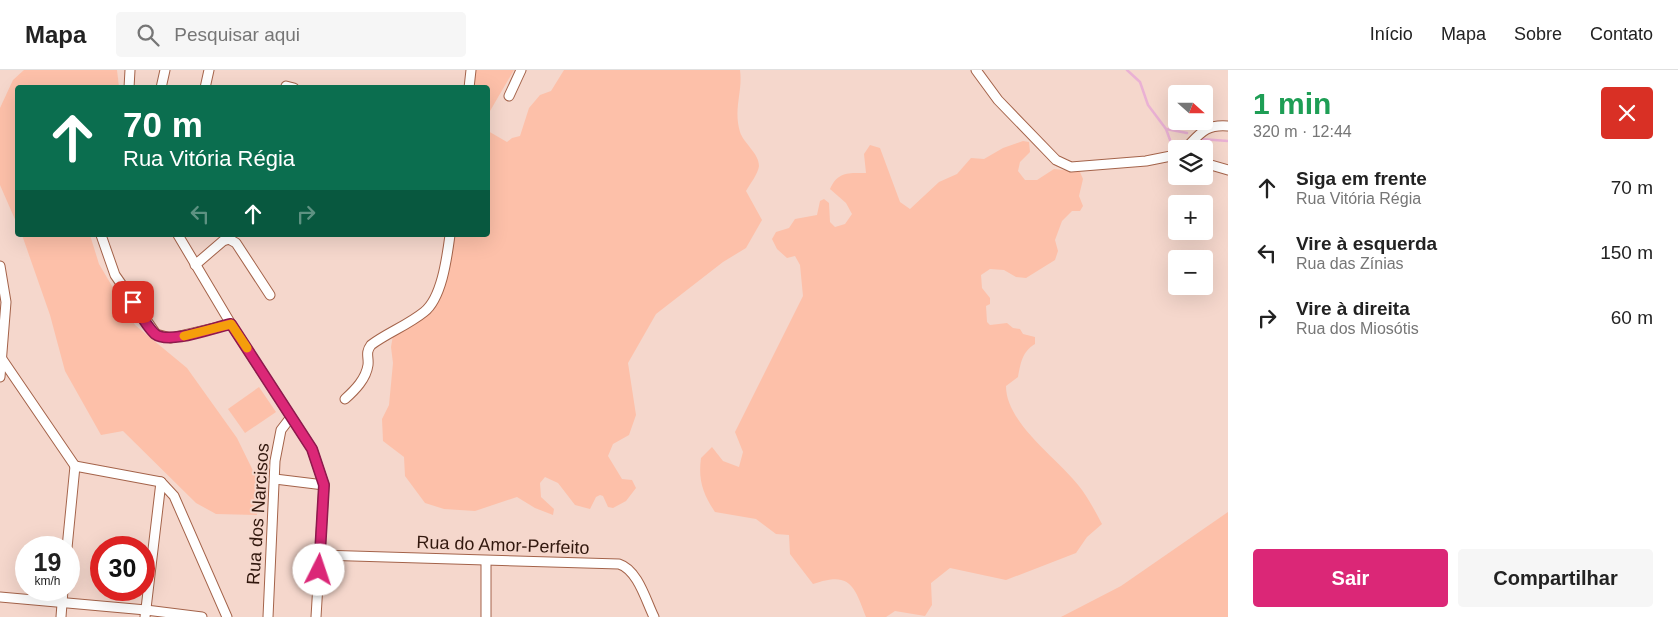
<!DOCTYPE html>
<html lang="pt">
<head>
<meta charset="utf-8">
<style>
  body { margin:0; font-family:Arial,sans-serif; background:#f6f6f6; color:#222; height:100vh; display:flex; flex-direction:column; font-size:19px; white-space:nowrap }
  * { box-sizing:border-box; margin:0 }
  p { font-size:16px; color:#767676 }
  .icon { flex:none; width:28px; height:28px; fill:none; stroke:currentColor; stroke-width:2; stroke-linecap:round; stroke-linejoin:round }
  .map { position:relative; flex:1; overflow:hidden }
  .side { display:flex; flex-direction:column; background:#fff; width:450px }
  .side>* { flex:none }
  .top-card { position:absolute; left:15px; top:15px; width:475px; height:152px; border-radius:5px; box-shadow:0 5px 20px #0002; background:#0b6e4f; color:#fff; overflow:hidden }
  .needle { width:32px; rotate:111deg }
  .buttons { position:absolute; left:1168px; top:15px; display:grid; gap:10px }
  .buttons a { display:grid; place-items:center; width:45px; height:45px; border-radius:5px; background:#fff; box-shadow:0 5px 20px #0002; font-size:25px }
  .speed { position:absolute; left:15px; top:466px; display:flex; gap:10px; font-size:25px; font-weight:700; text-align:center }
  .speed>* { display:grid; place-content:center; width:65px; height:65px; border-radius:50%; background:#fff; box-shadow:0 5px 20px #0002; line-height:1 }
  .speed small { font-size:12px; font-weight:400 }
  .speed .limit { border:8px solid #d22; background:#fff; color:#111 }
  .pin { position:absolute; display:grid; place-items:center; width:42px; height:42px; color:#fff; margin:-21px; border-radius:10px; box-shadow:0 2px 8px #0006 }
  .me { position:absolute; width:55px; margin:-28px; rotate:4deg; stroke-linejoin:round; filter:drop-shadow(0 0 4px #0008) }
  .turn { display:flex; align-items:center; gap:18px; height:105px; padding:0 25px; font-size:22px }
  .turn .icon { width:65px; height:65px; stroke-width:2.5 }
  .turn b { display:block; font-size:35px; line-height:42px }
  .lanes { display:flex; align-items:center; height:48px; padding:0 25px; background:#0003; justify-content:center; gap:25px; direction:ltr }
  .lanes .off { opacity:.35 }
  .round { display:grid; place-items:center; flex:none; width:52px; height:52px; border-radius:5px; background:#f6f6f6 }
  .head { display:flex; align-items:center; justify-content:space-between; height:85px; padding:0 25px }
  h1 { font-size:30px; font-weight:600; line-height:38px; color:#1e9e55 }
  .primary-button { display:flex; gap:10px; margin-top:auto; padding:10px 25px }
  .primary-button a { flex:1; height:58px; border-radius:5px; background:#db2777; color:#fff; font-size:20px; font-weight:600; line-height:58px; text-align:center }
  .primary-button a+a { background:#f6f6f6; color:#222 }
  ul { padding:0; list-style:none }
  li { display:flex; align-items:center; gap:15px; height:65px; padding:0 25px }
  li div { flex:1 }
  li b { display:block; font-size:19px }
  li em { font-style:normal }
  header { display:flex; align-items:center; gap:30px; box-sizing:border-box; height:70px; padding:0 25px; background:#fff; border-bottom:1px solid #e0e0e0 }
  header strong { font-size:24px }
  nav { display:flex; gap:28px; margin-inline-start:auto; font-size:18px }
  .search { width:350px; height:45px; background:#f6f6f6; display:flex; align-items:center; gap:12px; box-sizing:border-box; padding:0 18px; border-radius:5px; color:#767676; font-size:19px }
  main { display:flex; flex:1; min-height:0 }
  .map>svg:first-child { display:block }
  .green { fill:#fdc0a9 }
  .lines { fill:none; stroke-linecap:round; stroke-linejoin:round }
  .stream { stroke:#eab1d4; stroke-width:2.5 }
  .minor-casing { stroke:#a4634a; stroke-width:11 }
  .minor { stroke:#fff; stroke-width:9 }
  .route-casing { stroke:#8e194d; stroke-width:12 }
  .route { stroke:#db2777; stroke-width:9 }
  .slow { stroke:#f59e0b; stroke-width:9 }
  .labels { text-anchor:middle; stroke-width:4; stroke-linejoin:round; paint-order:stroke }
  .street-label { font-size:18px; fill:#32180e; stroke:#f5d7cc }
</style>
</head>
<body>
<header>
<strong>Mapa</strong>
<div class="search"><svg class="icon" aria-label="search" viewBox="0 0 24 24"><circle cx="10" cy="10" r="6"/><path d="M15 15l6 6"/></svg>Pesquisar aqui</div>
<nav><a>Início</a><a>Mapa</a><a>Sobre</a><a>Contato</a></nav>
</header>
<main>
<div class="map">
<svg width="1228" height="547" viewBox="0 0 1228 547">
  <rect width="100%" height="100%" fill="#f5d7cc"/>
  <g class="green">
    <polygon points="24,0 117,0 119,17 18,18 17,154 0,115 0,38 13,10"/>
    <polygon points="469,0 514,0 490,41 488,41 488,18 474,17 467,3"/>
    <path d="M564 0H740C743 22 733 38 740 62 744 74 759 83 759 96 758 104 750 114 746 121L762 150 746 178 723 192 656 244 628 293 636 345 629 365 613 374 608 386 622 409 632 410 636 418 626 431 613 438 608 437 603 426 600 425 596 427 590 439 575 435 558 413 545 407 540 413 541 427 554 439 553 445 535 438 517 427 475 441 444 439 425 433 405 406 404 387 383 371 382 349 389 335 393 293 391 277 393 265 428 243 454 165H488V61L507 72 512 68 520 66 529 38 540 25 551 21Z"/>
    <path d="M1023 71 1029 72 1030 82 1020 92 1018 101 1025 110H1037L1054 99 1080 102 1083 109 1079 126 1083 136 1080 141H1072L1062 151 1055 170 1058 181 1055 190 1026 208 1016 207 1004 200 990 199 981 205 982 218 990 228V234L986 236 987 252 990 255 1007 253 1013 258 1020 259 1023 264 1035 267V274C1022 282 1021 292 1018 307L1006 316C1006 355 1062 391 1082 420 1090 431 1096 443 1102 454L1087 467 1076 483 1006 510 950 498 931 513 932 535 925 546 895 541 886 547H866C854 515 850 501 813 514L790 484 789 465 776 464 756 449 715 442C703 424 698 410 701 388L712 377 723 391 739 397 743 382 735 362 803 226 800 195 795 186 787 188 777 179 772 169 776 162 789 158 795 149 817 145 820 131 824 129 829 133 830 152 835 157 845 154 852 144 846 133 830 119C838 101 849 103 866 103L864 84 870 75 880 78 900 132 910 139 939 112 957 104 971 88 984 89 1003 78Z"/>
    <polygon points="22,165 90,165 99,194 135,255 187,298 237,368 259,413 257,445 216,444 196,433 123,361 101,365 65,301 50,245"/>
    <polygon points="259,317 276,342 245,363 228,339"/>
    <polygon points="1228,442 1228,547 1061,547 1121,516"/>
  </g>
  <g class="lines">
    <g class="stream">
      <polyline points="1127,0 1140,12 1148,35 1166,59 1173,78"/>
      <polyline points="1166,59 1187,63"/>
      <polyline points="1201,69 1228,71"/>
    </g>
    <defs>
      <g id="minor">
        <polyline points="976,0 998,30 1056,90 1071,97 1146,91 1176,85"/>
        <polyline points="286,16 294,18"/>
        <polyline points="129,18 130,0"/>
        <polyline points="161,18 165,0"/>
        <polyline points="205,18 209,0"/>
        <polyline points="469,18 471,0"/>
        <polyline points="509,26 521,0"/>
        <path d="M1185 79C1200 64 1205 54 1228 56"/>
        <polyline points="1204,93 1228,100"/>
        <polyline points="101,165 115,205 156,264 171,268 231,254"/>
        <polyline points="178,165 231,254 312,379 324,415 316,547"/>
        <polyline points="195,195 223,171 229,169 236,173 270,225"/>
        <polyline points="0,196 6,232 0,307"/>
        <polyline points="2,289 75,396"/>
        <path d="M345 329C355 320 366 309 368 295 369 287 365 283 371 275 387 263 408 255 424 242 442 228 447 187 450 165"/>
        <polyline points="75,396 161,412 174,426 227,547"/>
        <polyline points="275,409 324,415"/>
        <polyline points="67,478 75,396"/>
        <path d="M320 485 619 494C638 500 646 531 654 547"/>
        <polyline points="0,527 146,540 202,547"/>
        <polyline points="61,547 63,520"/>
        <polyline points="145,547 161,412"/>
        <polyline points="268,547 275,391 281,360 291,347"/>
        <polyline points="486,547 486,491"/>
      </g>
    </defs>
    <use href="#minor" class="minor-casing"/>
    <use href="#minor" class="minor"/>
  </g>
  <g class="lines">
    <defs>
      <path id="route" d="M133 232C139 242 147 257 155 264 169 275 215 257 231 254L312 379 324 415 319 500"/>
    </defs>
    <use href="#route" class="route-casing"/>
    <use href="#route" class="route"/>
    <polyline class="slow" points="184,266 231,254 247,278"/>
  </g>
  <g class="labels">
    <g class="street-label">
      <text transform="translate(258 444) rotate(-86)" y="6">Rua dos Narcisos</text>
      <text transform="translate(503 475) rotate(2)" y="6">Rua do Amor-Perfeito</text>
    </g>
  </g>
</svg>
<div class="buttons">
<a><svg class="needle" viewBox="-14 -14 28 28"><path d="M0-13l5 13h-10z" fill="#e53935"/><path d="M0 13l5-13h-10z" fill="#767676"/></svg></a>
<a><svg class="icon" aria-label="layers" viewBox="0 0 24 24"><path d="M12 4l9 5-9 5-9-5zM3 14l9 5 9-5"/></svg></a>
<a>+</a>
<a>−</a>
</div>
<div class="speed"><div>19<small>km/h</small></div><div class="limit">30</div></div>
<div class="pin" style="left:133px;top:232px;background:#d93025"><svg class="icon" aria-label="arrive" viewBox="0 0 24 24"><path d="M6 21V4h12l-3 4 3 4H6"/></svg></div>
<svg class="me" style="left:319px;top:500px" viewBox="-20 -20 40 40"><circle r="19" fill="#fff"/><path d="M0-13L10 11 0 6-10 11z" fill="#db2777"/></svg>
<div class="top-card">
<div class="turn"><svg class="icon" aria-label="ahead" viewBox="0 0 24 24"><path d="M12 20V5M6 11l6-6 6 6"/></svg><div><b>70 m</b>Rua Vitória Régia</div></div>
<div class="lanes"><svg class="icon off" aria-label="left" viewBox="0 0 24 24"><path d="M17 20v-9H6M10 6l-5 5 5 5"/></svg><svg class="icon" aria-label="ahead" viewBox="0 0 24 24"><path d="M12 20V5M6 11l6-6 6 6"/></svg><svg class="icon off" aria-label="right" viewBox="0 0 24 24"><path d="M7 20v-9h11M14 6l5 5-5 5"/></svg></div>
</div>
</div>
<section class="side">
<div class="head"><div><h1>1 min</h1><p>320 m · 12:44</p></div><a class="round" style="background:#d93025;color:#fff"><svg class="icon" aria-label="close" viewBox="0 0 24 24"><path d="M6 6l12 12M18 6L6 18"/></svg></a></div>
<ul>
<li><svg class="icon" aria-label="ahead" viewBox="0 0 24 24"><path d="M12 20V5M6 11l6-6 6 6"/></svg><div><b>Siga em frente</b><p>Rua Vitória Régia</p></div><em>70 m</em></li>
<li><svg class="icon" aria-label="left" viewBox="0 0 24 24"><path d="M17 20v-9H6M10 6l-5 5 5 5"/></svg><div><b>Vire à esquerda</b><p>Rua das Zínias</p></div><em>150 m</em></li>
<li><svg class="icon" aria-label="right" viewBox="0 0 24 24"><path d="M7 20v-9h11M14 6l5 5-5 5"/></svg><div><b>Vire à direita</b><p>Rua dos Miosótis</p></div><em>60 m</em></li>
</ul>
<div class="primary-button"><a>Sair</a><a>Compartilhar</a></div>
</section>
</main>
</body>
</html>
